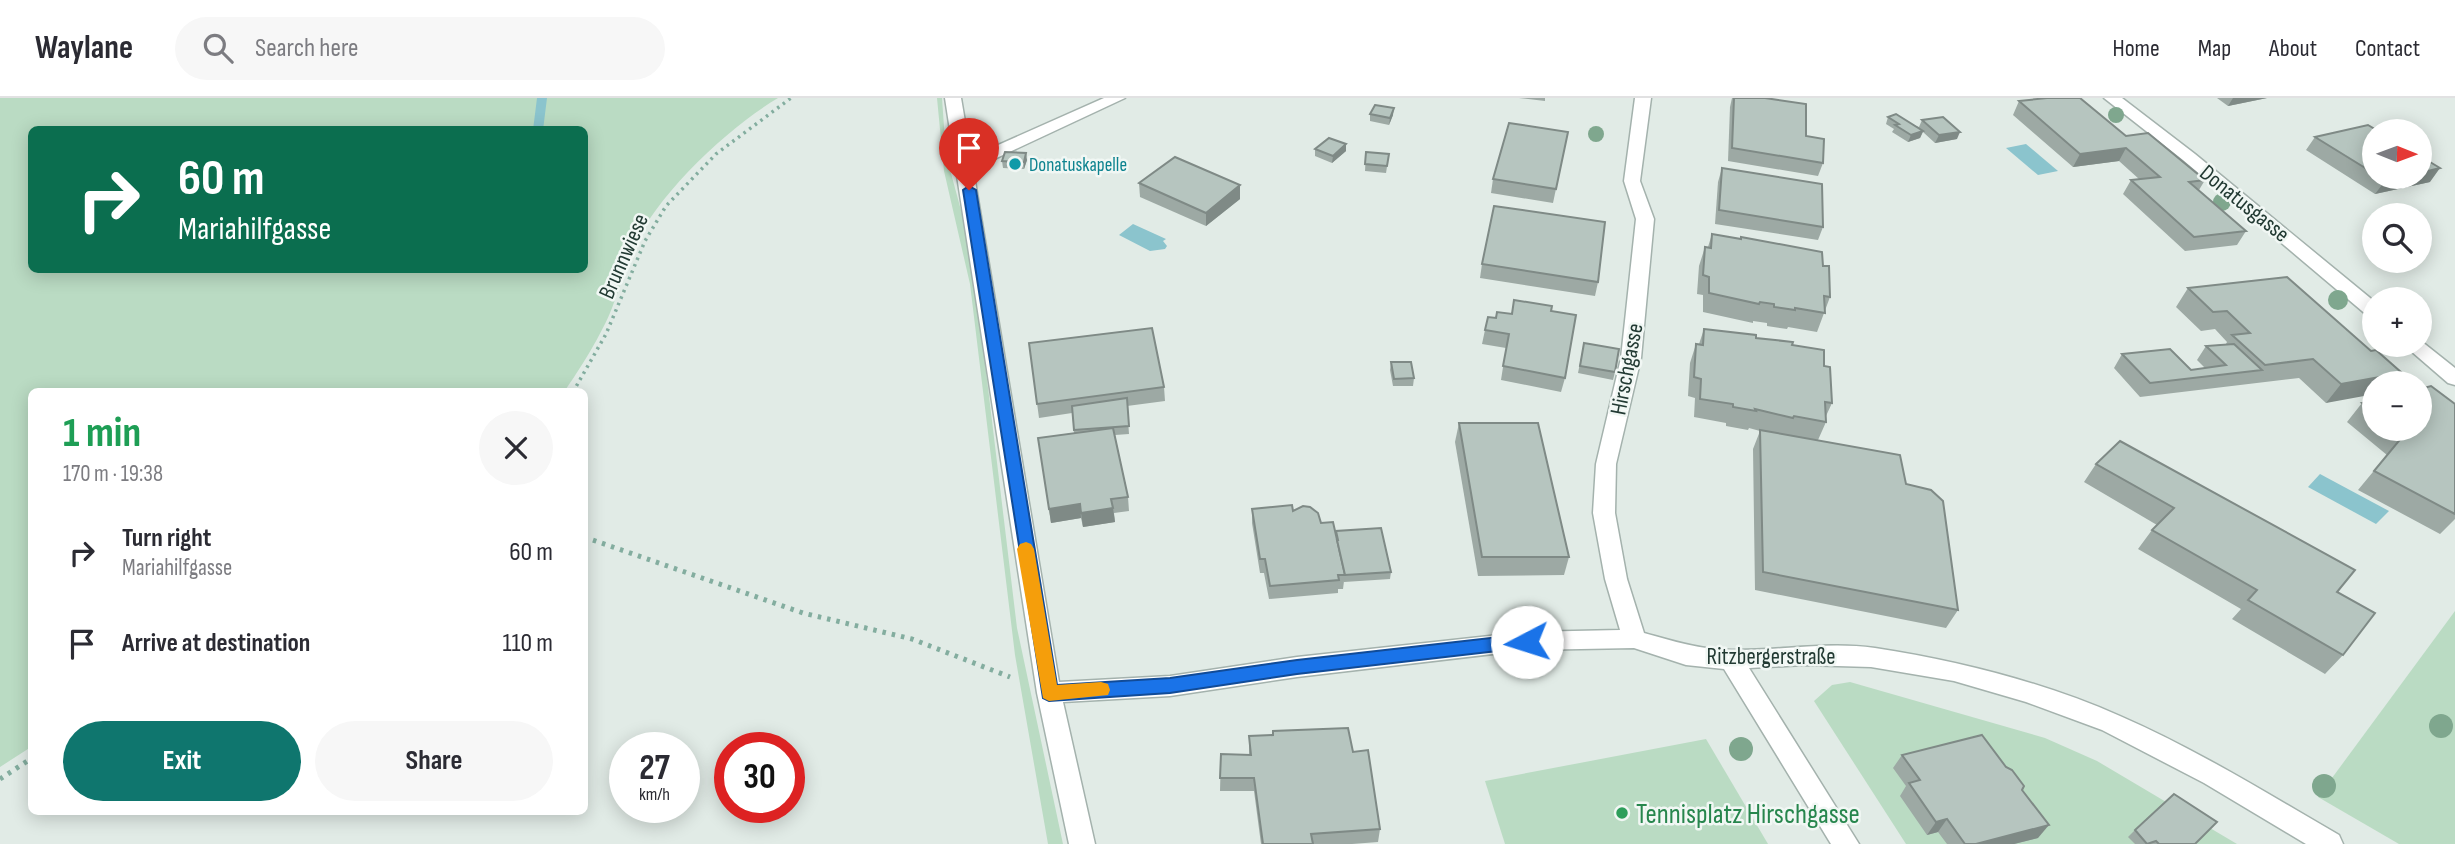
<!DOCTYPE html>
<html lang="en">
<head>
<meta charset="utf-8">
<style>
  body { margin:0; font-family:"Sofia Sans Condensed",sans-serif; background:#f7f7f7; color:#2b2b33; height:100vh; display:flex; flex-direction:column; font-size:26px; white-space:nowrap }
  * { box-sizing:border-box; margin:0 }
  p { font-size:23px; color:#7c7c81 }
  .icon { flex:none; width:38px; height:38px; fill:none; stroke:currentColor; stroke-width:2; stroke-linecap:round; stroke-linejoin:round }
  .map { position:relative; flex:1; overflow:hidden }
  .details { position:absolute; left:28px; top:290px; width:560px; height:427px; display:flex; flex-direction:column; background:#fff; border-radius:10px; box-shadow:0 4px 18px #0003 }
  .details>* { flex:none }
  .guide { position:absolute; left:28px; top:28px; width:560px; height:147px; border-radius:10px; box-shadow:0 4px 18px #0003; background:#0b6e4f; color:#fff; overflow:hidden }
  .needle { width:46px; rotate:91deg }
  .fabs { position:absolute; left:2362px; top:21px; display:grid; gap:14px }
  .fabs a { display:grid; place-items:center; width:70px; height:70px; border-radius:50%; background:#fff; box-shadow:0 4px 18px #0003; font-size:35px }
  .speed { position:absolute; left:609px; top:634px; display:flex; gap:14px; font-size:35px; font-weight:700; text-align:center }
  .speed>* { display:grid; place-content:center; width:91px; height:91px; border-radius:50%; background:#fff; box-shadow:0 4px 18px #0003; line-height:1 }
  .speed small { font-size:18px; font-weight:400 }
  .speed .limit { border:10px solid #d22; background:#fff; color:#111 }
  .pin { position:absolute; display:grid; place-items:center; width:60px; height:60px; color:#fff; margin:-72px -30px; border-radius:50% 50% 50% 0; rotate:-45deg; box-shadow:0 0 7px #0007 }
  .pin .icon { rotate:45deg }
  .me { position:absolute; width:77px; margin:-38px; rotate:265deg; stroke-linejoin:round; filter:drop-shadow(0 0 5px #0008) }
  .turn { display:flex; align-items:center; gap:24px; height:147px; padding:0 35px; font-size:32px }
  .turn .icon { width:91px; height:91px; stroke-width:2.5 }
  .turn b { display:block; font-size:49px; line-height:60px }
  .round { display:grid; place-items:center; flex:none; width:74px; height:74px; border-radius:37px; background:#f7f7f7 }
  .overview { display:flex; align-items:center; justify-content:space-between; height:119px; padding:0 35px }
  h1 { font-size:42px; font-weight:700; line-height:52px; color:#1e9e55 }
  .primary-button { display:flex; gap:14px; margin-top:auto; padding:14px 35px }
  .primary-button a { flex:1; height:80px; border-radius:42px; background:#0f766e; color:#fff; font-size:28px; font-weight:700; line-height:80px; text-align:center }
  .primary-button a+a { background:#f7f7f7; color:#2b2b33 }
  ul { padding:0; list-style:none }
  li { display:flex; align-items:center; gap:21px; height:91px; padding:0 35px }
  li div { flex:1 }
  li b { display:block; font-size:26px }
  li em { font-style:normal }
  header { display:flex; align-items:center; gap:42px; box-sizing:border-box; height:98px; padding:0 35px; background:#fff; border-bottom:2px solid #e1e1e2 }
  header strong { font-size:33px }
  nav { display:flex; gap:38px; margin-inline-start:auto; font-size:24px }
  .search { width:490px; height:63px; background:#f7f7f7; display:flex; align-items:center; gap:18px; box-sizing:border-box; padding:0 24px; border-radius:38px; color:#7c7c81; font-size:26px }
  .map>svg:first-child { display:block }
  .green { fill:#badbc3; fill-rule:evenodd }
  .water { fill:#8bc4cd }
  .lines { fill:none; stroke-linecap:round; stroke-linejoin:round }
  .stream { fill:#8bc4cd; fill-rule:evenodd }
  .minor-casing { stroke:#a4b2ad; stroke-width:3 }
  .path-far1 { stroke:#83ad9f; stroke-width:3.5; stroke-dasharray:2.5 4.5; stroke-linecap:butt }
  .path { stroke:#83ad9f; stroke-width:5; stroke-dasharray:3.5 6; stroke-linecap:butt }
  .minor { fill:#fff; fill-rule:evenodd }
  .tree { fill:#7fa78e }
  .wall { fill:#9da9a4 }
  .shaded-wall { fill:#7f8a86 }
  .building { fill:#b6c5bf; stroke:#7f8a86; stroke-width:2 }
  .route { fill:#1a73e8; stroke:#114b97; stroke-width:2 }
  .slow { fill:#f59e0b }
  .culture-dot { fill:#0f9aa8; stroke:#f1f7f4; stroke-width:2.5 }
  .leisure-dot { fill:#2e9e5b; stroke:#f1f7f4; stroke-width:2.5 }
  .labels { text-anchor:middle; stroke-width:5; stroke-linejoin:round; paint-order:stroke }
  .far-culture-label { font-size:19px; fill:#0d838f; stroke:#f1f7f4; text-anchor:start }
  .street-label { font-size:23px; fill:#223a33; stroke:#f1f7f4 }
  .near-leisure-label { font-size:28px; fill:#27864d; stroke:#f1f7f4; text-anchor:start }
</style>
</head>
<body>
<header>
<strong>Waylane</strong>
<div class="search"><svg class="icon" aria-label="search" viewBox="0 0 24 24"><circle cx="10" cy="10" r="6"/><path d="M15 15l6 6"/></svg>Search here</div>
<nav><a>Home</a><a>Map</a><a>About</a><a>Contact</a></nav>
</header>
<div class="map">
<svg width="2455" height="746" viewBox="0 0 2455 746">
  <rect width="100%" height="100%" fill="#e1ebe6"/>
  <g class="green">
    <path d="M0 0H778C729 29 657 96 634 149 625 168 620 190 612 210 602 236 580 271 564 294H32L31 649 0 669ZM32 32H584V172H32Z"/>
    <polygon points="937,0 942,0 946,57 971,149 1017,530 1063,746 1048,746 1015,557 970,186 944,73"/>
    <polygon points="2455,513 2455,746 2399,746 2318,699"/>
    <polygon points="1850,584 2045,640 2097,663 2237,746 1906,746 1814,603 1832,587"/>
    <polygon points="1706,641 1768,746 1505,746 1485,683"/>
  </g>
  <g class="water">
    <polygon points="2026,46 2058,73 2038,77 2006,50"/>
    <polygon points="1133,126 1166,141 1163,143 1167,148 1165,151 1150,153 1119,137"/>
    <polygon points="2320,376 2389,413 2376,426 2308,389"/>
  </g>
  <g class="lines">
    <polygon class="stream" points="537,0 547,0 543,32 533,32"/>
    <defs>
      <g id="minor">
        <path d="M945 0H961L971 59 1104 0H1125L973 71 1059 584 1170 578 1297 559 1527 534 1620 532 1605 481 1593 415 1596 366 1621 260 1636 121 1624 83 1635 0H1651L1640 83 1654 121 1641 260 1616 366 1615 415 1627 481 1644 535C1673 543 1701 552 1732 552 1780 553 1827 543 1875 550 1959 563 2043 584 2120 618 2196 651 2268 696 2339 737L2343 746H2306L2204 685 2102 632 2026 604 1954 583 1871 569 1804 567 1749 570 1859 746H1831L1724 571 1686 567 1634 550 1527 552 1297 579 1170 598 1063 604 1095 746H1069L1037 595Z"/>
        <polygon points="2104,0 2122,0 2195,56 2375,204 2375,220 2368,218 2183,62"/>
        <polygon points="2421,243 2455,270 2455,287 2448,285 2404,247 2420,247"/>
      </g>
    </defs>
    <use href="#minor" class="minor-casing"/>
    <polyline class="path-far1" points="573,294 606,236 645,143 666,108 716,56 791,0"/>
    <g class="path">
      <polyline points="584,439 803,515 912,541 1010,579"/>
      <polyline points="0,681 32,660"/>
    </g>
    <use href="#minor" class="minor"/>
  </g>
  <g class="tree">
    <circle cx="2116" cy="17" r="8"/>
    <circle cx="1596" cy="36" r="8"/>
    <circle cx="2222" cy="104" r="9"/>
    <circle cx="2338" cy="202" r="10"/>
    <circle cx="2441" cy="628" r="12"/>
    <circle cx="1741" cy="651" r="12"/>
    <circle cx="2324" cy="688" r="12"/>
  </g>
  <g class="wall">
    <polygon points="1519,0 1545,0 1545,3"/>
    <polygon points="1732,0 1765,0 1806,38 1823,65 1818,78 1728,63 1730,9"/>
    <polygon points="2217,0 2267,0 2228,8"/>
    <polygon points="2019,3 2126,38 2205,82 2199,92 2246,133 2237,147 2185,153 2123,96 2131,82 2139,81 2119,63 2073,69 2013,17"/>
    <polygon points="1370,16 1393,17 1389,27 1370,23"/>
    <polygon points="1888,19 1919,29 1922,22 1957,41 1935,45 1923,34 1920,40 1908,44 1892,34 1894,31 1886,26"/>
    <polygon points="2375,33 2375,79 2420,79 2430,84 2375,96 2306,52 2315,39"/>
    <polygon points="1568,34 1553,105 1491,95 1493,81"/>
    <polygon points="1315,51 1346,53 1332,65 1315,58"/>
    <polygon points="1366,54 1389,56 1386,75 1365,73"/>
    <polygon points="1027,62 1024,71 1003,70 1002,63"/>
    <polygon points="1722,70 1823,129 1818,142 1715,126 1718,84"/>
    <polygon points="1139,85 1240,87 1240,101 1206,128 1140,99"/>
    <polygon points="1712,136 1740,141 1741,139 1823,168 1830,199 1817,234 1788,229 1787,231 1767,228 1767,225 1753,223 1753,225 1703,214 1703,197 1697,196 1699,168 1705,149 1708,149"/>
    <polygon points="1482,166 1598,184 1595,198 1480,180"/>
    <polygon points="2188,190 2371,253 2402,275 2394,285 2375,285 2326,305 2299,280 2140,299 2114,270 2122,256 2191,272 2205,270 2197,262 2206,248 2226,246 2227,244 2215,231 2201,233 2176,209"/>
    <polygon points="1514,202 1551,213 1565,280 1561,294 1501,282 1506,250 1482,246 1485,232 1496,220 1512,216"/>
    <polygon points="1704,231 1792,247 1824,268 1832,305 1826,318 1826,324 1818,342 1786,337 1906,386 1958,512 1946,530 1755,492 1753,351 1760,333 1749,330 1748,332 1726,328 1726,325 1694,319 1695,300 1688,298 1690,265 1696,246 1699,246"/>
    <polygon points="1029,245 1164,289 1165,303 1127,308 1129,336 1115,337 1128,399 1129,413 1114,415 1115,424 1083,429 1081,420 1051,425 1038,340 1074,335 1072,315 1039,320"/>
    <polygon points="1584,245 1615,274 1613,282 1578,275"/>
    <polygon points="1391,264 1414,280 1413,288 1393,288 1390,272"/>
    <polygon points="2375,302 2375,331 2420,331 2455,306 2455,421 2440,436 2358,392 2387,357 2347,324 2362,305"/>
    <polygon points="1459,325 1569,459 1564,477 1478,478 1455,344"/>
    <polygon points="2096,366 2337,494 2343,557 2325,576 2232,521 2241,511 2138,451 2152,432 2157,427 2084,384"/>
    <polygon points="1252,411 1293,413 1336,438 1336,433 1391,474 1390,481 1344,484 1344,483 1343,491 1338,491 1338,495 1269,501 1264,475 1260,475 1252,425"/>
    <polygon points="1249,638 1353,654 1380,731 1378,744 1352,746 1261,746 1254,693 1220,693 1221,656 1249,657"/>
    <polygon points="1902,657 2022,692 2038,740 2014,746 1947,746 1938,734 1927,737 1900,698 1906,688 1893,670"/>
    <polygon points="2135,732 2195,746 2135,746 2128,739"/>
  </g>
  <g class="shaded-wall">
    <polygon points="2233,0 2267,0 2228,8"/>
    <polygon points="1394,10 1393,17 1389,27 1390,20"/>
    <polygon points="1923,33 1920,40 1908,44 1911,37"/>
    <polygon points="1960,34 1957,41 1935,45 1939,37"/>
    <polygon points="1346,46 1346,53 1332,65 1333,58"/>
    <polygon points="2126,50 2119,63 2073,69 2080,56"/>
    <polygon points="1026,55 1027,62 1024,71 1024,64"/>
    <polygon points="2440,70 2430,84 2375,96 2385,83 2402,79 2420,79 2420,75"/>
    <polygon points="1240,87 1240,101 1206,128 1206,115"/>
    <polygon points="2402,275 2394,285 2375,285 2375,296 2326,305 2341,286"/>
    <polygon points="1080,406 1081,420 1051,425 1049,411"/>
    <polygon points="1113,410 1115,424 1083,429 1081,415"/>
    <polygon points="1947,721 1938,734 1927,737 1936,724"/>
    <polygon points="2049,727 2038,740 2014,746 1976,746"/>
  </g>
  <g class="building">
    <polygon points="1734,0 1765,0 1806,6 1806,38 1824,41 1823,65 1732,50"/>
    <polygon points="2047,0 2080,0 2126,38 2148,35 2205,82 2189,84 2246,133 2194,139 2131,82 2160,79 2126,50 2080,56 2019,3"/>
    <polygon points="1375,7 1394,10 1390,20 1370,16"/>
    <polygon points="1896,16 1923,33 1911,37 1895,27 1899,26 1888,19"/>
    <polygon points="1943,19 1960,34 1939,37 1922,22"/>
    <polygon points="1509,25 1568,34 1556,91 1493,81"/>
    <polygon points="2368,27 2378,33 2375,33 2375,76 2315,39"/>
    <polygon points="1329,40 1346,46 1333,58 1315,51"/>
    <polygon points="1005,54 1026,55 1024,64 1002,63"/>
    <polygon points="1366,54 1389,56 1387,68 1365,66"/>
    <polygon points="2420,58 2440,70 2420,75"/>
    <polygon points="1175,59 1240,87 1206,115 1139,85"/>
    <polygon points="1722,70 1822,86 1823,129 1719,112"/>
    <polygon points="2379,79 2402,79 2385,83"/>
    <polygon points="1494,108 1605,124 1598,184 1482,166"/>
    <polygon points="1712,136 1741,141 1741,139 1822,154 1823,168 1829,168 1830,199 1824,198 1825,215 1795,210 1795,212 1774,209 1774,206 1760,204 1759,206 1709,195 1709,179 1703,177 1705,149 1711,150"/>
    <polygon points="2287,179 2371,253 2376,252 2402,275 2341,286 2313,261 2265,267 2232,237 2250,235 2227,213 2213,214 2188,190"/>
    <polygon points="1514,202 1552,208 1551,213 1576,217 1565,280 1503,268 1509,236 1485,232 1488,219 1496,220 1497,214 1512,216"/>
    <polygon points="1152,230 1164,289 1037,306 1029,245"/>
    <polygon points="1704,231 1756,237 1756,240 1793,244 1792,247 1824,252 1824,268 1830,269 1832,305 1825,304 1826,324 1794,318 1793,320 1755,311 1756,313 1733,309 1733,306 1700,301 1701,281 1694,279 1696,246 1703,247"/>
    <polygon points="1584,245 1619,251 1615,274 1580,268"/>
    <polygon points="2234,246 2262,272 2150,285 2122,256 2170,251 2191,272 2226,267 2206,248"/>
    <polygon points="1391,264 1411,264 1414,280 1394,281"/>
    <polygon points="2431,288 2455,306 2455,416 2374,373 2403,338 2394,331 2420,331 2420,291"/>
    <polygon points="1127,300 1129,328 1074,332 1072,308"/>
    <polygon points="2375,302 2375,315 2362,305"/>
    <polygon points="1459,325 1538,325 1569,459 1482,459"/>
    <polygon points="1113,330 1128,399 1111,401 1113,410 1081,415 1080,406 1049,411 1038,340"/>
    <polygon points="1760,332 1900,357 1906,386 1931,392 1943,403 1958,512 1763,474"/>
    <polygon points="2120,343 2355,472 2337,494 2375,515 2343,557 2248,502 2257,492 2152,432 2174,410 2096,366"/>
    <polygon points="1292,407 1293,413 1303,408 1310,409 1318,415 1321,425 1333,424 1345,477 1338,477 1339,482 1270,488 1265,461 1260,461 1252,411"/>
    <polygon points="1381,430 1391,474 1345,477 1337,442 1338,442 1336,433"/>
    <polygon points="1348,630 1353,654 1368,652 1380,731 1311,736 1313,746 1263,746 1254,680 1220,680 1221,656 1251,657 1249,638 1273,637 1273,633"/>
    <polygon points="1982,637 2006,669 2012,672 2024,688 2022,692 2049,727 1976,746 1965,746 1947,721 1936,724 1909,685 1920,682 1902,657"/>
    <polygon points="2174,696 2217,724 2195,746 2159,746 2156,743 2147,746 2135,732"/>
  </g>
  <polygon class="route" points="969,88 976,92 1057,587 1170,580 1297,562 1527,536 1533,538 1535,544 1533,549 1297,576 1170,595 1049,603 1043,600 963,92"/>
  <polygon class="slow" points="1026,444 1031,446 1034,451 1057,587 1101,584 1108,586 1110,592 1108,597 1049,603 1043,600 1017,451 1020,446"/>
  <circle class="culture-dot" cx="1015" cy="66" r="7"/>
  <circle class="leisure-dot" cx="1622" cy="715" r="7"/>
  <g class="labels">
    <g class="far-culture-label">
      <text x="1029" y="73">Donatuskapelle</text>
    </g>
    <g class="street-label">
      <text transform="translate(2245 105) rotate(39)" y="8">Donatusgasse</text>
      <text transform="translate(623 158) rotate(-66)" y="8">Brunnwiese</text>
      <text transform="translate(1626 271) rotate(-79)" y="8">Hirschgasse</text>
      <text x="1771" y="566">Ritzbergerstraße</text>
    </g>
    <g class="near-leisure-label">
      <text x="1636" y="725">Tennisplatz Hirschgasse</text>
    </g>
  </g>
</svg>
<div class="fabs">
<a><svg class="needle" viewBox="-14 -14 28 28"><path d="M0-13l5 13h-10z" fill="#e53935"/><path d="M0 13l5-13h-10z" fill="#7c7c81"/></svg></a>
<a><svg class="icon" aria-label="search" viewBox="0 0 24 24"><circle cx="10" cy="10" r="6"/><path d="M15 15l6 6"/></svg></a>
<a>+</a>
<a>−</a>
</div>
<div class="speed"><div>27<small>km/h</small></div><div class="limit">30</div></div>
<div class="pin" style="left:969px;top:92px;background:#d93025"><svg class="icon" aria-label="arrive" viewBox="0 0 24 24"><path d="M6 21V4h12l-3 4 3 4H6"/></svg></div>
<svg class="me" style="left:1527px;top:544px" viewBox="-20 -20 40 40"><circle r="19" fill="#fff"/><path d="M0-13L10 11 0 6-10 11z" fill="#1a73e8"/></svg>
<div class="guide">
<div class="turn"><svg class="icon" aria-label="right" viewBox="0 0 24 24"><path d="M7 20v-9h11M14 6l5 5-5 5"/></svg><div><b>60 m</b>Mariahilfgasse</div></div>
</div>
<section class="details">
<div class="overview"><div><h1>1 min</h1><p>170 m · 19:38</p></div><a class="round"><svg class="icon" aria-label="close" viewBox="0 0 24 24"><path d="M6 6l12 12M18 6L6 18"/></svg></a></div>
<ul>
<li><svg class="icon" aria-label="right" viewBox="0 0 24 24"><path d="M7 20v-9h11M14 6l5 5-5 5"/></svg><div><b>Turn right</b><p>Mariahilfgasse</p></div><em>60 m</em></li>
<li><svg class="icon" aria-label="arrive" viewBox="0 0 24 24"><path d="M6 21V4h12l-3 4 3 4H6"/></svg><div><b>Arrive at destination</b></div><em>110 m</em></li>
</ul>
<div class="primary-button"><a>Exit</a><a>Share</a></div>
</section>
</div>
</body>
</html>
